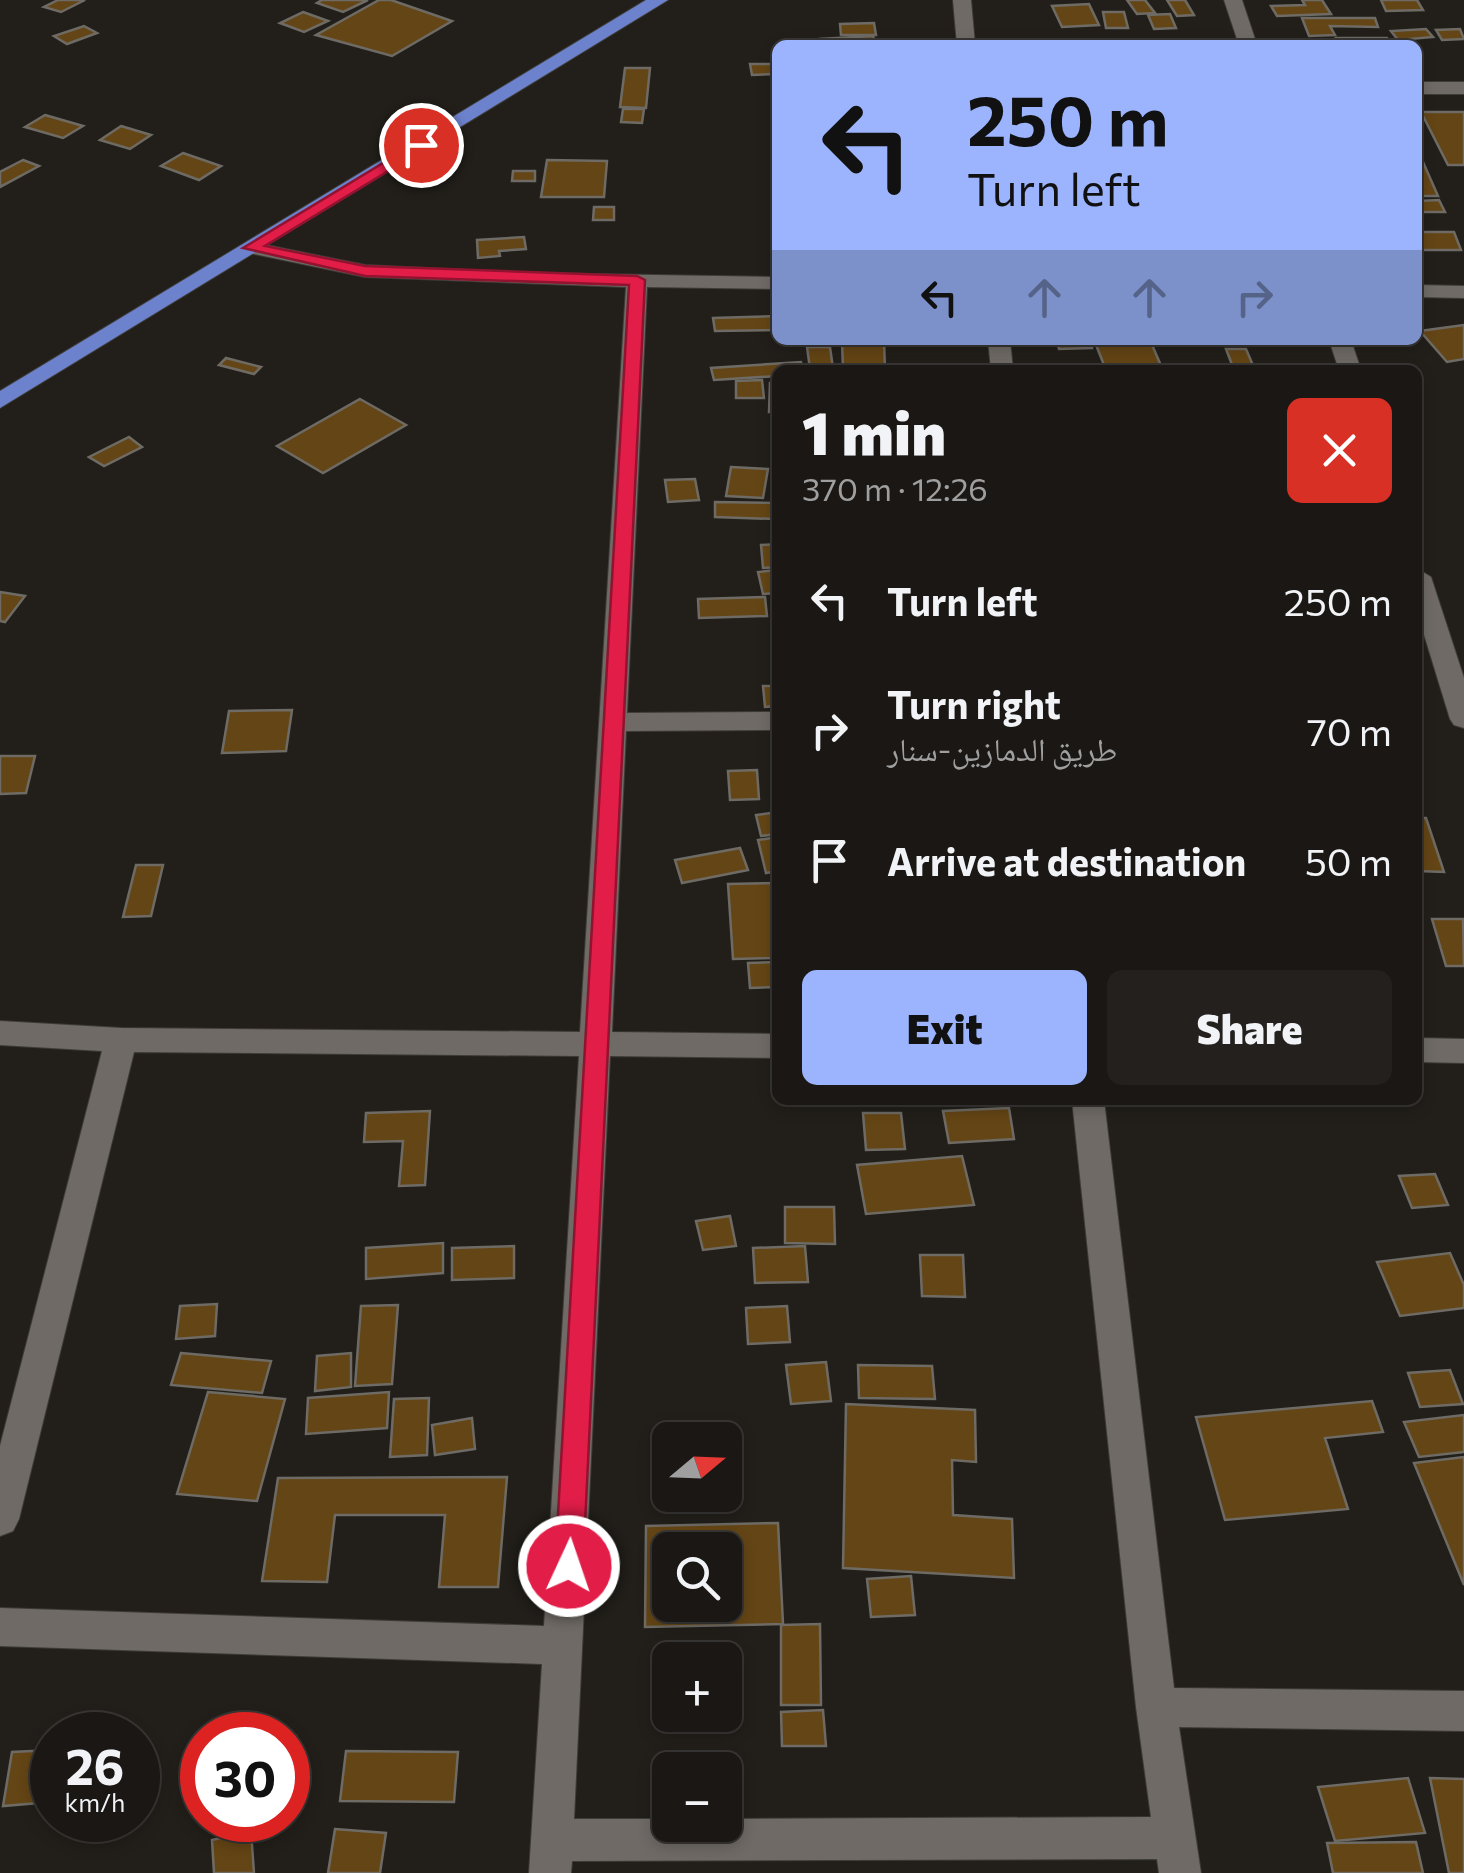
<!DOCTYPE html>
<html lang="en">
<head>
<meta charset="utf-8">
<style>
  body { margin:0; font-family:Commissioner,"Noto Naskh Arabic",sans-serif; background:#23201d; color:#f1f3f6; height:100vh; display:flex; flex-direction:column; font-size:38px; white-space:nowrap }
  * { box-sizing:border-box; margin:0 }
  p { font-size:32px; color:#9f9fa0 }
  .icon { flex:none; width:55px; height:55px; fill:none; stroke:currentColor; stroke-width:2; stroke-linecap:round; stroke-linejoin:round }
  .map { position:relative; flex:1; overflow:hidden }
  .drawer { position:absolute; left:772px; top:365px; width:650px; height:740px; display:flex; flex-direction:column; background:#1a1714; border-radius:15px; box-shadow:0 5px 15px #0003,0 0 0 2px #383634 }
  .drawer>* { flex:none }
  .guide { position:absolute; left:772px; top:40px; width:650px; height:305px; border-radius:15px; box-shadow:0 5px 15px #0003,0 0 0 2px #383634; background:#9bb4fd; color:#111; overflow:hidden }
  .needle { width:65px; rotate:71deg }
  .controls { position:absolute; left:652px; top:1422px; display:grid; gap:20px }
  .controls a { display:grid; place-items:center; width:90px; height:90px; border-radius:15px; background:#1a1714; box-shadow:0 5px 15px #0003,0 0 0 2px #383634; font-size:50px }
  .speed { position:absolute; left:30px; top:1712px; display:flex; gap:20px; font-size:50px; font-weight:700; text-align:center }
  .speed>* { display:grid; place-content:center; width:130px; height:130px; border-radius:50%; background:#1a1714; box-shadow:0 5px 15px #0003,0 0 0 2px #383634; line-height:1 }
  .speed small { font-size:25px; font-weight:400 }
  .speed .limit { border:15px solid #d22; background:#fff; color:#111 }
  .pin { position:absolute; display:grid; place-items:center; width:85px; height:85px; color:#fff; margin:-42px; border:5px solid #fff; border-radius:50%; box-shadow:0 2px 10px #0007 }
  .me { position:absolute; width:110px; margin:-55px; rotate:3deg; stroke-linejoin:round; filter:drop-shadow(0 0 8px #0008) }
  .turn { display:flex; align-items:center; gap:35px; height:210px; padding:0 30px; font-size:45px }
  .turn .icon { width:130px; height:130px; stroke-width:2.5 }
  .turn b { display:block; font-size:70px; line-height:85px }
  .lanes { display:flex; align-items:center; height:95px; padding:0 30px; background:#0003; justify-content:center; gap:50px; direction:ltr }
  .lanes .off { opacity:.35 }
  .round { display:grid; place-items:center; flex:none; width:105px; height:105px; border-radius:15px; background:#23201d }
  .overview { display:flex; align-items:center; justify-content:space-between; height:170px; padding:0 30px }
  h1 { font-size:60px; font-weight:800; line-height:75px }
  .cta { display:flex; gap:20px; margin-top:auto; padding:20px 30px }
  .cta a { flex:1; height:115px; border-radius:15px; background:#9bb4fd; color:#111; font-size:40px; font-weight:800; line-height:115px; text-align:center }
  .cta a+a { background:#23201d; color:#f1f3f6 }
  ul { padding:0; list-style:none }
  li { display:flex; align-items:center; gap:30px; height:130px; padding:0 30px }
  li div { flex:1 }
  li b { display:block; font-size:38px }
  li em { font-style:normal }
  .map>svg:first-child { display:block }
  .building { fill:#644515; stroke:#6e6a64; stroke-width:2.5; fill-rule:evenodd }
  .lines { fill:none; stroke-linecap:round; stroke-linejoin:round }
  .minor-casing { stroke:#3e3c38; stroke-width:2 }
  .trunk-casing { stroke:#3e3c38; stroke-width:2 }
  .minor { fill:#6f6a65; fill-rule:evenodd }
  .trunk { fill:#6c82cc; fill-rule:evenodd }
  .route { fill:#e11d48; stroke:#92132f; stroke-width:2.5 }
</style>
</head>
<body>
<div class="map">
<svg width="1464" height="1873" viewBox="0 0 1464 1873">
  <rect width="100%" height="100%" fill="#221f1a"/>
  <g class="building">
    <polygon points="58,0 85,0 61,12 44,7"/>
    <polygon points="322,0 368,0 343,12 317,3"/>
    <polygon points="379,0 391,0 452,21 392,56 316,35"/>
    <polygon points="1127,0 1145,0 1155,13 1137,14"/>
    <polygon points="1167,0 1185,0 1194,15 1177,16"/>
    <polygon points="1302,0 1322,0 1331,14 1277,16 1271,6 1305,5"/>
    <polygon points="1381,0 1417,0 1423,10 1386,11"/>
    <polygon points="1089,4 1099,25 1062,27 1052,6"/>
    <polygon points="303,12 328,21 304,32 280,23"/>
    <polygon points="1103,12 1124,12 1128,28 1106,28"/>
    <polygon points="1170,14 1176,28 1154,29 1148,15"/>
    <polygon points="1302,18 1375,18 1378,27 1330,26 1335,35 1309,36"/>
    <polygon points="874,23 876,35 841,35 840,24"/>
    <polygon points="84,26 97,33 67,44 54,36"/>
    <polygon points="1426,29 1433,37 1398,40 1391,31"/>
    <polygon points="1460,29 1464,39 1442,40 1436,30"/>
    <polygon points="873,36 876,45 822,45 820,39"/>
    <polygon points="1336,38 1387,38 1391,45 1339,45"/>
    <polygon points="750,64 778,64 778,74 752,75"/>
    <polygon points="625,68 650,68 646,108 620,107"/>
    <polygon points="623,109 644,109 642,123 621,122"/>
    <polygon points="1421,112 1464,112 1464,165 1448,165"/>
    <polygon points="45,115 83,126 63,138 25,127"/>
    <polygon points="121,126 151,135 130,149 100,140"/>
    <polygon points="183,153 221,166 199,180 161,166"/>
    <polygon points="23,160 39,166 0,187 0,172"/>
    <polygon points="547,160 607,161 604,197 541,197"/>
    <polygon points="1418,162 1423,162 1438,196 1418,196"/>
    <polygon points="513,171 535,171 535,181 512,181"/>
    <polygon points="1439,200 1445,212 1420,212 1418,208 1418,201"/>
    <polygon points="594,207 614,207 614,220 593,220"/>
    <polygon points="1418,232 1454,232 1461,250 1421,250"/>
    <polygon points="524,237 526,249 499,251 500,256 478,258 477,240"/>
    <polygon points="776,316 778,330 715,331 713,318"/>
    <polygon points="1464,325 1464,359 1447,362 1420,331"/>
    <polygon points="842,340 884,340 885,370 843,370"/>
    <polygon points="1057,340 1090,340 1092,348 1059,349"/>
    <polygon points="1094,340 1150,340 1162,368 1177,370 1106,370"/>
    <polygon points="807,347 830,347 833,368 810,369"/>
    <polygon points="1226,349 1246,349 1255,370 1234,370"/>
    <polygon points="226,358 261,367 254,374 219,365"/>
    <polygon points="801,362 803,370 778,370 778,376 714,380 711,368"/>
    <polygon points="762,380 764,398 736,398 736,381"/>
    <polygon points="770,383 778,383 778,412 769,412"/>
    <polygon points="360,399 406,425 323,473 277,446"/>
    <polygon points="129,437 142,447 104,466 89,457"/>
    <polygon points="731,467 768,469 763,498 726,496"/>
    <polygon points="695,479 699,500 668,502 665,480"/>
    <polygon points="715,502 776,503 775,519 715,517"/>
    <polygon points="778,544 778,567 763,568 761,545"/>
    <polygon points="778,570 778,593 763,594 758,572"/>
    <polygon points="0,592 25,596 5,622 0,621"/>
    <polygon points="765,597 767,616 699,618 698,599"/>
    <polygon points="763,686 778,686 778,706 765,707"/>
    <polygon points="292,710 286,751 222,753 229,711"/>
    <polygon points="0,756 35,756 26,793 0,794"/>
    <polygon points="757,770 759,799 730,800 728,771"/>
    <polygon points="778,812 778,834 761,836 756,815"/>
    <polygon points="1418,818 1426,818 1444,872 1418,871"/>
    <polygon points="778,837 778,871 766,873 758,840"/>
    <polygon points="740,848 748,870 682,883 675,860"/>
    <polygon points="136,865 163,865 151,916 123,917"/>
    <polygon points="778,883 778,958 733,959 728,884"/>
    <polygon points="1432,919 1463,919 1464,966 1446,966"/>
    <polygon points="778,962 778,987 750,988 748,963"/>
    <polygon points="1009,1108 1014,1139 949,1143 943,1111"/>
    <polygon points="430,1111 425,1185 399,1186 403,1141 364,1142 366,1113"/>
    <polygon points="863,1113 901,1113 905,1149 866,1150"/>
    <polygon points="962,1156 974,1205 866,1214 857,1165"/>
    <polygon points="1435,1174 1448,1205 1412,1208 1399,1176"/>
    <polygon points="785,1207 834,1207 835,1244 785,1243"/>
    <polygon points="730,1216 736,1246 703,1250 696,1221"/>
    <polygon points="443,1243 443,1273 366,1279 366,1248"/>
    <polygon points="514,1246 514,1278 452,1280 452,1248"/>
    <polygon points="805,1246 808,1282 755,1283 753,1248"/>
    <polygon points="1450,1253 1464,1285 1464,1308 1400,1316 1377,1262"/>
    <polygon points="920,1255 963,1255 965,1297 922,1296"/>
    <polygon points="217,1304 215,1336 176,1339 180,1306"/>
    <polygon points="398,1305 392,1384 355,1386 361,1306"/>
    <polygon points="787,1306 790,1342 748,1344 746,1308"/>
    <polygon points="181,1353 271,1361 262,1393 171,1385"/>
    <polygon points="351,1353 351,1387 315,1391 317,1356"/>
    <polygon points="826,1362 831,1401 791,1404 786,1365"/>
    <polygon points="858,1365 932,1366 935,1399 859,1398"/>
    <polygon points="1450,1370 1463,1404 1420,1407 1408,1373"/>
    <polygon points="208,1392 285,1399 257,1501 177,1494"/>
    <polygon points="389,1392 387,1428 306,1434 308,1398"/>
    <polygon points="429,1398 427,1455 390,1457 394,1399"/>
    <polygon points="1372,1401 1383,1432 1325,1438 1348,1509 1225,1520 1196,1417"/>
    <polygon points="846,1404 975,1410 976,1462 952,1460 953,1515 1012,1519 1014,1578 843,1568"/>
    <polygon points="1464,1415 1464,1452 1419,1457 1404,1422"/>
    <polygon points="472,1418 475,1449 435,1455 432,1425"/>
    <polygon points="1464,1457 1464,1585 1414,1463"/>
    <polygon points="507,1477 498,1587 439,1587 445,1515 335,1515 327,1582 262,1581 278,1478"/>
    <path d="M778 1523 783 1624 645 1627 646 1526ZM670 1550H725V1605H670Z"/>
    <polygon points="911,1576 915,1615 871,1617 867,1579"/>
    <polygon points="820,1624 821,1705 781,1705 781,1625"/>
    <polygon points="823,1710 826,1746 782,1746 781,1712"/>
    <polygon points="296,1736 298,1804 288,1806 288,1738"/>
    <polygon points="52,1750 50,1802 3,1806 12,1752"/>
    <polygon points="346,1751 458,1752 454,1802 340,1801"/>
    <polygon points="1408,1778 1425,1833 1335,1841 1318,1787"/>
    <polygon points="1430,1778 1464,1779 1464,1873 1449,1873"/>
    <polygon points="212,1820 251,1820 251,1826 212,1830"/>
    <polygon points="335,1829 386,1833 380,1873 328,1873"/>
    <polygon points="251,1831 254,1873 214,1873 212,1840"/>
    <polygon points="1416,1842 1423,1873 1333,1873 1327,1843"/>
  </g>
  <g class="lines">
    <defs>
      <g id="minor">
        <polygon points="953,0 971,0 975,45 957,45"/>
        <polygon points="1224,0 1242,0 1257,45 1239,45"/>
        <rect x="1418" y="82" width="46" height="12"/>
        <polygon points="251,242 365,265 530,273 778,277 778,289 647,287 627,713 778,712 778,730 626,731 612,1032 778,1034 778,1058 610,1056 574,1819 670,1819 670,1825 725,1825 725,1819 1151,1817 1136,1707 1072,1100 1104,1100 1174,1688 1464,1691 1464,1731 1179,1727 1201,1873 1159,1873 1157,1859 572,1861 571,1873 529,1873 542,1664 0,1646 0,1608 544,1626 579,1056 134,1052 19,1519 13,1531 0,1536 0,1446 102,1051 0,1045 0,1021 121,1028 580,1032 626,287 365,277 244,252 241,248 244,244"/>
        <polygon points="1418,285 1464,286 1464,298 1418,297"/>
        <polygon points="988,340 1010,340 1013,370 991,370"/>
        <polygon points="1329,340 1351,340 1361,370 1339,370"/>
        <polygon points="1418,569 1431,577 1464,678 1464,728 1454,725 1450,719 1418,615"/>
        <polygon points="1418,1038 1464,1039 1464,1063 1418,1062"/>
      </g>
      <polygon id="trunk" points="646,0 668,0 0,408 0,391"/>
    </defs>
    <use href="#minor" class="minor-casing"/>
    <use href="#trunk" class="trunk-casing"/>
    <use href="#minor" class="minor"/>
    <use href="#trunk" class="trunk"/>
  </g>
  <polygon class="route" points="421,140 428,145 426,148 265,246 365,266 637,276 645,280 583,1566 579,1575 569,1579 559,1575 555,1566 629,285 365,276 243,248"/>
</svg>
<div class="controls">
<a><svg class="needle" viewBox="-14 -14 28 28"><path d="M0-13l5 13h-10z" fill="#e53935"/><path d="M0 13l5-13h-10z" fill="#9f9fa0"/></svg></a>
<a><svg class="icon" aria-label="search" viewBox="0 0 24 24"><circle cx="10" cy="10" r="6"/><path d="M15 15l6 6"/></svg></a>
<a>+</a>
<a>−</a>
</div>
<div class="speed"><div>26<small>km/h</small></div><div class="limit">30</div></div>
<div class="pin" style="left:421px;top:145px;background:#d93025"><svg class="icon" aria-label="arrive" viewBox="0 0 24 24"><path d="M6 21V4h12l-3 4 3 4H6"/></svg></div>
<svg class="me" style="left:569px;top:1566px" viewBox="-20 -20 40 40"><circle r="17" fill="#e11d48" stroke="#fff" stroke-width="3"/><path d="M0-11L8 9 0 5-8 9z" fill="#fff"/></svg>
<div class="guide">
<div class="turn"><svg class="icon" aria-label="left" viewBox="0 0 24 24"><path d="M17 20v-9H6M10 6l-5 5 5 5"/></svg><div><b>250 m</b>Turn left</div></div>
<div class="lanes"><svg class="icon" aria-label="left" viewBox="0 0 24 24"><path d="M17 20v-9H6M10 6l-5 5 5 5"/></svg><svg class="icon off" aria-label="ahead" viewBox="0 0 24 24"><path d="M12 20V5M6 11l6-6 6 6"/></svg><svg class="icon off" aria-label="ahead" viewBox="0 0 24 24"><path d="M12 20V5M6 11l6-6 6 6"/></svg><svg class="icon off" aria-label="right" viewBox="0 0 24 24"><path d="M7 20v-9h11M14 6l5 5-5 5"/></svg></div>
</div>
<section class="drawer">
<div class="overview"><div><h1>1 min</h1><p>370 m · 12:26</p></div><a class="round" style="background:#d93025;color:#fff"><svg class="icon" aria-label="close" viewBox="0 0 24 24"><path d="M6 6l12 12M18 6L6 18"/></svg></a></div>
<ul>
<li><svg class="icon" aria-label="left" viewBox="0 0 24 24"><path d="M17 20v-9H6M10 6l-5 5 5 5"/></svg><div><b>Turn left</b></div><em>250 m</em></li>
<li><svg class="icon" aria-label="right" viewBox="0 0 24 24"><path d="M7 20v-9h11M14 6l5 5-5 5"/></svg><div><b>Turn right</b><p>طريق الدمازين-سنار</p></div><em>70 m</em></li>
<li><svg class="icon" aria-label="arrive" viewBox="0 0 24 24"><path d="M6 21V4h12l-3 4 3 4H6"/></svg><div><b>Arrive at destination</b></div><em>50 m</em></li>
</ul>
<div class="cta"><a>Exit</a><a>Share</a></div>
</section>
</div>
</body>
</html>
